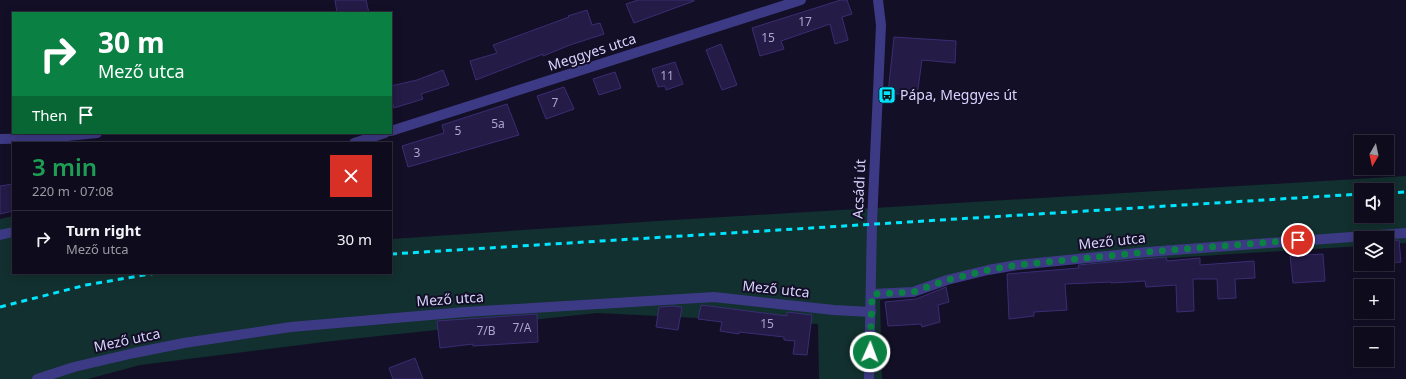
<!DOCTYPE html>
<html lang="en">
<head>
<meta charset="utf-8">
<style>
  body { margin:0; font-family:"Noto Sans",sans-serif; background:#1c1929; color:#f1f3f6; height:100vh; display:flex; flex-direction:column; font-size:15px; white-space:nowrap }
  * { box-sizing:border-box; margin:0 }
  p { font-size:13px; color:#9b9ba3 }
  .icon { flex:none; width:22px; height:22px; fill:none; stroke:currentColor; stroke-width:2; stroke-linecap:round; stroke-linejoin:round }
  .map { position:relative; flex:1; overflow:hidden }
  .drawer { position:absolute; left:12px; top:142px; width:380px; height:132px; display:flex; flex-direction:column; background:#0e0b1c; border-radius:0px; box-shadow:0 2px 10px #0003,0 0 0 1px #2e2b3b }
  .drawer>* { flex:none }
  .top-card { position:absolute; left:12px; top:12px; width:380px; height:122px; border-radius:0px; box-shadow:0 2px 10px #0003,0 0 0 1px #2e2b3b; background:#0b8043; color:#fff; overflow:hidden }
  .needle { width:26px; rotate:189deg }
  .buttons { position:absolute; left:1354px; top:135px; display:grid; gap:8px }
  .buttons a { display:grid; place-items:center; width:40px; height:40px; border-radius:0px; background:#0e0b1c; box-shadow:0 2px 10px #0003,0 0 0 1px #2e2b3b; font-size:20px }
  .pin { position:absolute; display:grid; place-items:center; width:34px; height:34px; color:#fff; margin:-17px; border:2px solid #fff; border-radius:50%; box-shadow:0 1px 4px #0007 }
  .me { position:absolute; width:44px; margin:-22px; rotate:2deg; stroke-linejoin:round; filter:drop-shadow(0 0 3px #0008) }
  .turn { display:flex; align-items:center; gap:14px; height:84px; padding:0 20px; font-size:18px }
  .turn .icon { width:52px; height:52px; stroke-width:2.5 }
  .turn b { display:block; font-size:28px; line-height:34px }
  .then { display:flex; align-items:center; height:38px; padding:0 20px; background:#0003; gap:8px; font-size:15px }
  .round { display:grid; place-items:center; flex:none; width:42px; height:42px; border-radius:0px; background:#1c1929 }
  .head { display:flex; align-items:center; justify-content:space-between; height:68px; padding:0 20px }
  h1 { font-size:24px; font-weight:600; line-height:30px; color:#1e9e55 }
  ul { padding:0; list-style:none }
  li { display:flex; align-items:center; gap:12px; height:56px; padding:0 20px; border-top:1px solid #2e2b3b }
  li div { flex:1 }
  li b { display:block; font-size:15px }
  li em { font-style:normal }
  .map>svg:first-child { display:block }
  .green { fill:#12302f; fill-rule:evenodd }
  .building { fill:#241b47; stroke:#3b2d73 }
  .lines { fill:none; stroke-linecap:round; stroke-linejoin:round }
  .minor { stroke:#3d3a85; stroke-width:10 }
  .rail { stroke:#00e5ff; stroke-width:3; stroke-dasharray:6 5; stroke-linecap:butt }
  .route { stroke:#0b8043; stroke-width:7; stroke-dasharray:0 12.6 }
  .labels { text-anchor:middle; stroke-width:4; stroke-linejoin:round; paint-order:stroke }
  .number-label { font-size:12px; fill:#aca6d1 }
  .street-label { font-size:14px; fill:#d9d4ff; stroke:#130f26 }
  .poi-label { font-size:14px; fill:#d9d4ff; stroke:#130f26; text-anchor:start }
</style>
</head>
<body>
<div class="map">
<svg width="1406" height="379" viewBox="0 0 1406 379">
  <rect width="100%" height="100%" fill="#130f26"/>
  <path class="green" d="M1406 176V243L1387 244V238H1361V246L1026 267 992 272 916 293 880 300 882 379H819L818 324 597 313 332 341 140 365 88 379H0V219L13 216V273H391V239L657 221ZM1361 190H1387V216H1361Z"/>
  <g class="building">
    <polygon points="335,0 366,0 369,13 337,13"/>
    <polygon points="638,0 694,0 694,1 634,23 626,4"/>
    <polygon points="841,0 847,0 852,14 842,17 848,40 835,44 830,24 781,41 784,49 760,56 752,28"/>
    <polygon points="587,10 592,25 600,23 604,34 570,45 543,56 543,54 476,80 470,61 497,53 493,45 569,17 568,16"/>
    <polygon points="894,37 956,41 955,63 922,60 917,96 888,93"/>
    <polygon points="721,44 737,85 722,90 706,50"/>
    <polygon points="675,62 683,84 666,90 665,86 658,87 652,69"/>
    <polygon points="443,70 449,85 421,94 423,99 394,108 391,99 391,86 417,80"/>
    <polygon points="615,72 621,88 599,95 593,79"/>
    <polygon points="564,87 574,109 546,119 537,96"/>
    <polygon points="507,104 519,135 408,167 402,146 444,133 442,125"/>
    <polygon points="13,184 13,211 0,214 0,186"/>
    <polygon points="1399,240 1401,262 1387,263 1387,241"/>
    <polygon points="1323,254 1325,281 1293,283 1290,256"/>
    <polygon points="1166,257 1167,261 1200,258 1200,265 1254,261 1255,278 1235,279 1236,298 1218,299 1217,279 1193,279 1194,311 1177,312 1176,285 1146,287 1145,281 1111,283 1111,282 1065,284 1067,310 1034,312 1034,316 1009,319 1007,274 1079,268 1078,265"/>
    <polygon points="946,287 949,302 938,305 940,322 922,327 921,324 888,326 885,302 916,299"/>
    <polygon points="701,305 787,316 787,312 812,315 807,355 793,354 795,341 784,340 784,337 739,332 739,334 720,331 722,322 698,319"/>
    <polygon points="673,306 682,307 678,330 656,327 659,307"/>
    <polygon points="537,314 538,342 473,346 473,344 440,348 437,321"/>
    <polygon points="415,358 423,379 393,379 389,368"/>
  </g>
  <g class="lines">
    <g class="minor">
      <polyline points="391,131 801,0"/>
      <polyline points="0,139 47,138 97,133"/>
      <polyline points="354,143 385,133"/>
      <polyline points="0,235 13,232"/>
      <polyline points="872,294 913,292 947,280 988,270 1017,265 1147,252 1406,233"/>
      <polyline points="37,379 74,367 134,353 184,343 291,327 465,312 714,297 834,310 871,312"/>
      <polyline points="869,379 872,223 881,25 878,0"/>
    </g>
    <g class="rail">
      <polyline points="1387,193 1406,192"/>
      <polyline points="391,254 1361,194"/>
      <polyline points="0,307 86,285 156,273"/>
    </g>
  </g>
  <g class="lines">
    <polyline class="route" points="870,352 872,294 913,292 947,280 988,270 1017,265 1147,252 1298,240"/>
  </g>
  <defs>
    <symbol id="bus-square" viewBox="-11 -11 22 22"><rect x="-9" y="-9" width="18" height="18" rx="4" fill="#00e5ff" stroke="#130f26"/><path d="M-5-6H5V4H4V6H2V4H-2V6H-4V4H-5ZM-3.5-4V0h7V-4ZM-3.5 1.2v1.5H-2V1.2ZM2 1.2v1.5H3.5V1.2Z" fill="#111"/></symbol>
  </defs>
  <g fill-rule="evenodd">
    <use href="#bus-square" x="877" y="85" width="20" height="20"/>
  </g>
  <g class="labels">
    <g class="number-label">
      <text x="805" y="26">17</text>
      <text x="768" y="42">15</text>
      <text x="667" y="80">11</text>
      <text x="555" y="107">7</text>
      <text x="498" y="128">5a</text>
      <text x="458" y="135">5</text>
      <text x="417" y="157">3</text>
      <text x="767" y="328">15</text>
      <text x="522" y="332">7/A</text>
      <text x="486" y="335">7/B</text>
    </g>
    <g class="street-label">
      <text transform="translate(592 52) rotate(-18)" y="5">Meggyes utca</text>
      <text transform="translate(859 189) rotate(-87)" y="5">Acsádi út</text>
      <text transform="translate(1112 241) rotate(-6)" y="5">Mező utca</text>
      <text transform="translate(776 289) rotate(6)" y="5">Mező utca</text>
      <text transform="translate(450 299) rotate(-4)" y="5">Mező utca</text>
      <text transform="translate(127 340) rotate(-12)" y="5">Mező utca</text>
    </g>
    <g class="poi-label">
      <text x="900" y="100">Pápa, Meggyes út</text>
    </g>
  </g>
</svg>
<div class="buttons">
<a><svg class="needle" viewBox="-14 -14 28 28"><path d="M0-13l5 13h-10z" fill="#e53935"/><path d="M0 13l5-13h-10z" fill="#9b9ba3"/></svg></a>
<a><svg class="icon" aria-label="sound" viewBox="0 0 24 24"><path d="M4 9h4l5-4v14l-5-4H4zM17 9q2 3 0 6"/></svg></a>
<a><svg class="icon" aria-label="layers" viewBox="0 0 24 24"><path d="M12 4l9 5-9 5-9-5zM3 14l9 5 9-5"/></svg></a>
<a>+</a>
<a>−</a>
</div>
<div class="pin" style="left:1298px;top:240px;background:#d93025"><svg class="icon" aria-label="arrive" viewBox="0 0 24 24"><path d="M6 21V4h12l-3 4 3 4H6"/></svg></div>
<svg class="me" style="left:870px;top:352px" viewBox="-20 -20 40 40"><circle r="17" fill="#0b8043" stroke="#fff" stroke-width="3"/><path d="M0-11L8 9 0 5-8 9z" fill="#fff"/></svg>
<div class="top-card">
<div class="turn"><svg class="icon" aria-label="right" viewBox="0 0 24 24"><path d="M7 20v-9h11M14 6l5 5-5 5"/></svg><div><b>30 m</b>Mező utca</div></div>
<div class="then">Then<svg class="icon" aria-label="arrive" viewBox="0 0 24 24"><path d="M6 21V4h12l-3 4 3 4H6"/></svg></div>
</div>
<section class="drawer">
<div class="head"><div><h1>3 min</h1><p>220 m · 07:08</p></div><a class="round" style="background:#d93025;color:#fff"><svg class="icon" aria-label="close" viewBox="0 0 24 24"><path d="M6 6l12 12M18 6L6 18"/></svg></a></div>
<ul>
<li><svg class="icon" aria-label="right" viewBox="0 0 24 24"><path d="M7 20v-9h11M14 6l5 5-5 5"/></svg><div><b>Turn right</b><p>Mező utca</p></div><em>30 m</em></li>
</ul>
</section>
</div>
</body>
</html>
